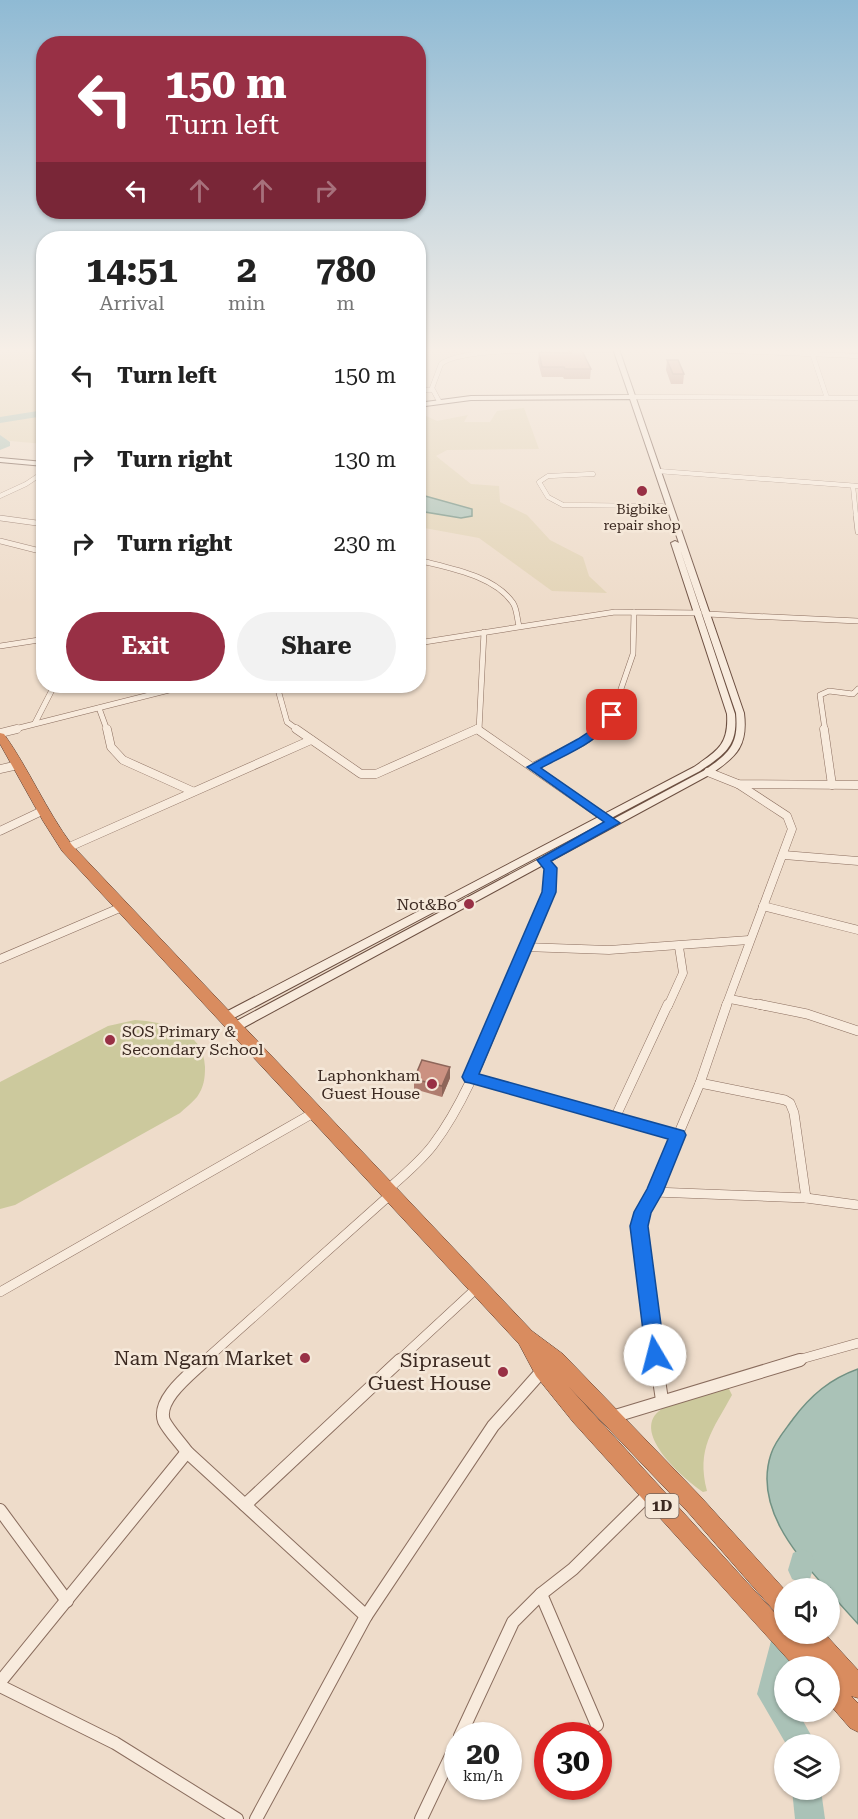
<!DOCTYPE html>
<html lang="en">
<head>
<meta charset="utf-8">
<style>
  body { margin:0; font-family:"Roboto Serif",serif; background:#f2f2f2; color:#222; height:100vh; display:flex; flex-direction:column; font-size:22px; white-space:nowrap }
  * { box-sizing:border-box; margin:0 }
  p { font-size:20px; color:#767676 }
  .icon { flex:none; width:33px; height:33px; fill:none; stroke:currentColor; stroke-width:2; stroke-linecap:round; stroke-linejoin:round }
  .map { position:relative; flex:1; overflow:hidden }
  .drawer { position:absolute; left:36px; top:231px; width:390px; height:462px; display:flex; flex-direction:column; background:#fff; border-radius:24px; box-shadow:0 2px 4px #0004 }
  .drawer>* { flex:none }
  .guide { position:absolute; left:36px; top:36px; width:390px; height:183px; border-radius:24px; box-shadow:0 2px 4px #0004; background:#983045; color:#fff; overflow:hidden }
  .fabs { position:absolute; left:774px; top:1578px; display:grid; gap:12px }
  .fabs a { display:grid; place-items:center; width:66px; height:66px; border-radius:50%; background:#fff; box-shadow:0 2px 4px #0004; font-size:30px }
  .speed { position:absolute; left:444px; top:1722px; display:flex; gap:12px; font-size:30px; font-weight:700; text-align:center }
  .speed>* { display:grid; place-content:center; width:78px; height:78px; border-radius:50%; background:#fff; box-shadow:0 2px 4px #0004; line-height:1 }
  .speed small { font-size:15px; font-weight:400 }
  .speed .limit { border:9px solid #d22; background:#fff; color:#111 }
  .pin { position:absolute; display:grid; place-items:center; width:51px; height:51px; color:#fff; margin:-26px; border-radius:12px; box-shadow:0 3px 9px #0006 }
  .me { position:absolute; width:66px; margin:-33px; rotate:352deg; stroke-linejoin:round; filter:drop-shadow(0 0 4px #0008) }
  .turn { display:flex; align-items:center; gap:21px; height:126px; padding:0 30px; font-size:27px }
  .turn .icon { width:78px; height:78px; stroke-width:2.5 }
  .turn b { display:block; font-size:42px; line-height:51px }
  .lanes { display:flex; align-items:center; height:57px; padding:0 30px; background:#0003; justify-content:center; gap:30px; direction:ltr }
  .lanes .off { opacity:.35 }
  .eta { display:flex; justify-content:space-evenly; align-items:center; height:102px; text-align:center }
  .eta b { font-size:36px; font-weight:700; line-height:42px }
  .primary-button { display:flex; gap:12px; margin-top:auto; padding:12px 30px }
  .primary-button a { flex:1; height:69px; border-radius:36px; background:#983045; color:#fff; font-size:24px; font-weight:700; line-height:69px; text-align:center }
  .primary-button a+a { background:#f2f2f2; color:#222 }
  ul { padding:0; list-style:none }
  li { display:flex; align-items:center; gap:18px; height:84px; padding:0 30px }
  li div { flex:1 }
  li b { display:block; font-size:22px }
  li em { font-style:normal }
  .map>svg:first-child { display:block }
  .farmland { fill:#e3d4b7 }
  .green { fill:#ccc99d }
  .water { fill:#aac2b7; stroke:#719183; stroke-width:1.5 }
  .lines { fill:none; stroke-linecap:round; stroke-linejoin:round }
  .river { fill:#aac2b7; fill-rule:evenodd }
  .street-far4-casing { stroke:#8a6d5e; stroke-width:5 }
  .street-far3-casing { stroke:#8a6d5e; stroke-width:6 }
  .street-far2-casing { stroke:#8a6d5e; stroke-width:9 }
  .street-far1-casing { stroke:#8a6d5e; stroke-width:10 }
  .street-casing { stroke:#8a6d5e; stroke-width:14 }
  .secondary-casing { stroke:#6c4f41; stroke-width:2 }
  .highway-casing { stroke:#583d32; stroke-width:1 }
  .street-far4 { stroke:#f8ebdd; stroke-width:4.5 }
  .street-far3 { stroke:#f8ebdd; stroke-width:5 }
  .street-far2 { stroke:#f8ebdd; stroke-width:8 }
  .street-far1 { stroke:#f8ebdd; stroke-width:9 }
  .street { stroke:#f8ebdd; stroke-width:12 }
  .secondary { fill:#f8ebdd; fill-rule:evenodd }
  .highway { fill:#d98c5f; fill-rule:evenodd }
  .wall { fill:#af7d6f }
  .shaded-wall { fill:#8e665a }
  .building { fill:#cb9181; stroke:#8e665a; stroke-width:1.5 }
  .route { fill:#1a73e8; stroke:#114b97; stroke-width:1.5 }
  .poi-dot { fill:#983045; stroke:#f5e8d9; stroke-width:2 }
  .labels { text-anchor:middle; stroke-width:5; stroke-linejoin:round; paint-order:stroke }
  .far-poi-label { font-size:14px; fill:#3b2921; stroke:#f5e8d9 }
  .shield { fill:#f5e8d9; stroke:#736258; stroke-width:1.5 }
  .shield-label { font-size:15px; font-weight:bold; fill:#3b2921 }
  .poi-label { font-size:16px; fill:#3b2921; stroke:#f5e8d9; text-anchor:end }
  .near-poi-label { font-size:20px; fill:#3b2921; stroke:#f5e8d9; text-anchor:end }
</style>
</head>
<body>
<div class="map">
<svg width="858" height="1819" viewBox="0 0 858 1819">
  <rect width="100%" height="100%" fill="#eedcca"/>
  <g class="farmland">
    <polygon points="12,349 43,349 43,444 0,440 0,355"/>
    <polygon points="524,408 539,449 447,450 436,456 471,484 499,486 500,502 527,515 550,540 583,557 589,576 607,593 552,591 479,538 419,527 418,418 424,415 437,421 468,415 464,422 490,422 497,411"/>
  </g>
  <g class="green">
    <path d="M135 1020C164 1022 204 1030 205 1067 205 1078 204 1087 197 1097 192 1103 185 1108 180 1113L15 1205 0 1209V1082L108 1026Z"/>
    <path d="M721 1389H729L732 1395C713 1430 696 1448 707 1491L703 1492C685 1480 631 1434 659 1411 673 1400 704 1395 721 1389Z"/>
  </g>
  <g class="water">
    <polygon points="418,494 472,509 472,516 461,518 419,511"/>
    <path d="M858 1369V1624L830 1593V1588H826C794 1553 754 1505 771 1454 775 1441 786 1429 793 1419 811 1395 830 1379 858 1369Z"/>
  </g>
  <g class="lines">
    <g class="river">
      <polygon points="44,410 44,416 0,423 0,417"/>
      <polygon points="0,435 10,442 10,446 0,450"/>
      <polygon points="802,1549 811,1553 815,1562 810,1579 801,1583 792,1579 788,1570 793,1553"/>
      <polygon points="781,1637 791,1641 795,1651 791,1666 784,1666 784,1712 798,1712 816,1744 786,1744 757,1694 771,1641"/>
      <polygon points="792,1790 821,1790 825,1819 795,1819"/>
    </g>
    <defs>
      <g id="street-far4">
        <polyline points="688,349 858,356"/>
        <polyline points="812,353 827,398"/>
        <polyline points="418,390 432,390"/>
        <polyline points="633,397 858,398"/>
        <path d="M439 401 432 388 441 364C463 346 578 351 611 350"/>
        <polyline points="658,471 858,486"/>
        <polyline points="593,474 548,476 539,482 548,497 563,505 662,506"/>
        <polyline points="853,486 856,516"/>
        <polyline points="0,496 26,484 44,472"/>
      </g>
      <g id="street-far3">
        <polyline points="856,515 858,532"/>
        <polyline points="0,518 44,524"/>
        <polyline points="0,541 44,552"/>
        <path d="M418 560C448 568 494 575 513 603 517 609 517 619 519 626"/>
        <polyline points="707,614 858,621"/>
        <polyline points="418,643 615,612 699,613"/>
        <polyline points="0,646 39,640 44,647"/>
        <polyline points="277,686 287,722 298,730"/>
        <polyline points="99,708 107,730"/>
        <polyline points="35,723 54,686"/>
        <polyline points="11,730 185,686"/>
        <polyline points="475,730 477,729"/>
        <polyline points="479,730 484,632"/>
        <polyline points="599,730 612,715 633,654 634,612"/>
        <polyline points="825,730 820,695 829,691 853,694 858,689"/>
      </g>
      <g id="street-far2">
        <polyline points="107,729 111,747 123,760 192,791"/>
        <polyline points="296,729 361,774 376,774 477,729"/>
        <polyline points="477,729 604,817"/>
        <polyline points="824,729 832,785"/>
        <polyline points="0,733 17,729"/>
        <polyline points="533,767 582,742 601,729"/>
        <polyline points="0,769 18,765"/>
        <polyline points="708,772 738,784 858,785"/>
        <polyline points="0,831 42,811"/>
        <polyline points="67,848 311,740"/>
        <polyline points="784,855 858,861"/>
        <polyline points="763,906 858,930"/>
        <polyline points="524,947 609,950 749,940"/>
        <polyline points="0,959 122,907"/>
        <polyline points="730,999 766,1006"/>
        <polyline points="502,1006 549,893 550,869 543,860"/>
        <polyline points="668,1006 683,973 679,947"/>
        <polyline points="726,1006 792,829 787,816 738,784"/>
      </g>
      <g id="street-far1">
        <polyline points="758,1004 807,1014 858,1031"/>
        <polyline points="470,1077 678,1135"/>
        <polyline points="700,1083 785,1100 790,1103 794,1113 806,1198"/>
        <polyline points="615,1118 668,1004"/>
        <path d="M387 1190C403 1176 420 1162 433 1145 464 1104 484 1051 503 1004"/>
        <polyline points="654,1192 806,1198 858,1205"/>
        <polyline points="0,1292 315,1112"/>
        <polyline points="204,1361 391,1194"/>
        <polyline points="398,1361 478,1287"/>
        <polyline points="656,1361 639,1241 642,1212 654,1192 700,1083 727,1004"/>
        <polyline points="794,1361 858,1343"/>
      </g>
      <g id="street">
        <path d="M205 1360C192 1373 156 1399 164 1421 169 1431 180 1442 187 1452L366 1616"/>
        <polyline points="656,1360 662,1400"/>
        <polyline points="612,1417 800,1360"/>
        <polyline points="245,1505 400,1360"/>
        <polyline points="0,1510 67,1601"/>
        <polyline points="541,1594 573,1569 649,1494"/>
        <polyline points="0,1682 187,1452"/>
        <polyline points="0,1686 115,1743 237,1819"/>
        <polyline points="460,1736 513,1622 541,1594 597,1725"/>
        <polyline points="256,1819 366,1616 493,1426 542,1371"/>
        <polyline points="421,1819 458,1741"/>
      </g>
      <g id="secondary">
        <path d="M613 349H619L744 713C748 746 737 756 711 774L239 1030H231L229 1027 231 1024 705 770C729 753 739 745 736 713L680 549 735 714C738 746 725 754 700 771L230 1020H222L220 1017 222 1014 694 767C717 751 729 745 727 714L671 543 675 541 679 543 630 399 471 400 418 407V403L471 396 629 395Z"/>
        <polygon points="0,458 44,462 44,466 0,462"/>
      </g>
      <path id="highway" d="M0 733 4 734C29 769 46 810 72 845L532 1331 563 1354 701 1497 784 1589V1616L776 1613 687 1511 568 1386 784 1623V1634H794L809 1649 802 1642 799 1634H825L858 1670V1698L851 1696 858 1703V1732L850 1728 830 1705V1678L837 1680 830 1672V1666H824L817 1658 820 1666H794L573 1422 536 1376 519 1344 62 851 43 821 0 744Z"/>
    </defs>
    <use href="#street-far4" class="street-far4-casing"/>
    <use href="#street-far3" class="street-far3-casing"/>
    <use href="#street-far2" class="street-far2-casing"/>
    <use href="#street-far1" class="street-far1-casing"/>
    <use href="#street" class="street-casing"/>
    <use href="#secondary" class="secondary-casing"/>
    <use href="#highway" class="highway-casing"/>
    <use href="#street-far4" class="street-far4"/>
    <use href="#street-far3" class="street-far3"/>
    <use href="#street-far2" class="street-far2"/>
    <use href="#street-far1" class="street-far1"/>
    <use href="#street" class="street"/>
    <use href="#secondary" class="secondary"/>
    <use href="#highway" class="highway"/>
  </g>
  <g class="wall">
    <polygon points="568,349 581,349 591,369 590,379 564,379 563,377 542,377 538,362 539,352 568,353"/>
    <polygon points="667,360 684,374 683,384 671,384 666,370"/>
    <polygon points="450,1078 442,1097 414,1089 414,1079"/>
  </g>
  <polygon class="shaded-wall" points="450,1067 450,1078 442,1097 442,1086"/>
  <g class="building">
    <polygon points="570,349 581,349 591,369 565,369 564,367 542,367 539,352 571,353"/>
    <polygon points="667,360 678,360 684,374 673,374"/>
    <polygon points="422,1060 450,1067 442,1086 414,1079"/>
  </g>
  <linearGradient id="sky" x2="0" y2="1"><stop stop-color="#8fbad4"/><stop offset="0.58" stop-color="#f7efe7"/><stop offset="1" stop-color="#f7efe7" stop-opacity="0"/></linearGradient>
  <rect width="858" height="604" fill="url(#sky)"/>
  <path class="route" d="M612 712 617 715C599 742 569 753 541 768L620 823 551 861 557 868 556 892 479 1074 684 1131 686 1135 663 1192 651 1213 648 1226 665 1355 662 1361 655 1363 648 1361 646 1355 630 1226 634 1212 647 1189 668 1139 470 1083 465 1082 462 1077 542 892 544 869 537 860 604 822 527 767 578 739 599 725 608 713Z"/>
  <g class="poi-dot">
    <circle cx="642" cy="491" r="6"/>
    <circle cx="469" cy="904" r="6"/>
    <circle cx="110" cy="1040" r="6"/>
    <circle cx="432" cy="1084" r="6"/>
    <circle cx="305" cy="1358" r="6"/>
    <circle cx="503" cy="1372" r="6"/>
  </g>
  <g class="labels">
    <g class="far-poi-label">
      <text x="642" y="514">Bigbike<tspan x="642" dy="16">repair shop</tspan></text>
    </g>
    <rect class="shield" x="645.5" y="1494" width="33" height="24" rx="4.5"/>
    <g class="shield-label">
      <text x="662" y="1511">1D</text>
    </g>
    <g class="poi-label">
      <text x="457" y="910">Not&amp;Bo</text>
      <text x="122" y="1037" text-anchor="start">SOS Primary &amp;<tspan x="122" dy="18">Secondary School</tspan></text>
      <text x="420" y="1081">Laphonkham<tspan x="420" dy="18">Guest House</tspan></text>
    </g>
    <g class="near-poi-label">
      <text x="293" y="1365">Nam Ngam Market</text>
      <text x="491" y="1367">Sipraseut<tspan x="491" dy="23">Guest House</tspan></text>
    </g>
  </g>
</svg>
<div class="fabs">
<a><svg class="icon" aria-label="sound" viewBox="0 0 24 24"><path d="M4 9h4l5-4v14l-5-4H4zM17 9q2 3 0 6"/></svg></a>
<a><svg class="icon" aria-label="search" viewBox="0 0 24 24"><circle cx="10" cy="10" r="6"/><path d="M15 15l6 6"/></svg></a>
<a><svg class="icon" aria-label="layers" viewBox="0 0 24 24"><path d="M12 4l9 5-9 5-9-5zM3 14l9 5 9-5"/></svg></a>
</div>
<div class="speed"><div>20<small>km/h</small></div><div class="limit">30</div></div>
<div class="pin" style="left:612px;top:715px;background:#d93025"><svg class="icon" aria-label="arrive" viewBox="0 0 24 24"><path d="M6 21V4h12l-3 4 3 4H6"/></svg></div>
<svg class="me" style="left:655px;top:1355px" viewBox="-20 -20 40 40"><circle r="19" fill="#fff"/><path d="M0-13L10 11 0 6-10 11z" fill="#1a73e8"/></svg>
<div class="guide">
<div class="turn"><svg class="icon" aria-label="left" viewBox="0 0 24 24"><path d="M17 20v-9H6M10 6l-5 5 5 5"/></svg><div><b>150 m</b>Turn left</div></div>
<div class="lanes"><svg class="icon" aria-label="left" viewBox="0 0 24 24"><path d="M17 20v-9H6M10 6l-5 5 5 5"/></svg><svg class="icon off" aria-label="ahead" viewBox="0 0 24 24"><path d="M12 20V5M6 11l6-6 6 6"/></svg><svg class="icon off" aria-label="ahead" viewBox="0 0 24 24"><path d="M12 20V5M6 11l6-6 6 6"/></svg><svg class="icon off" aria-label="right" viewBox="0 0 24 24"><path d="M7 20v-9h11M14 6l5 5-5 5"/></svg></div>
</div>
<section class="drawer">
<div class="eta">
<div><b>14:51</b><p>Arrival</p></div>
<div><b>2</b><p>min</p></div>
<div><b>780</b><p>m</p></div>
</div>
<ul>
<li><svg class="icon" aria-label="left" viewBox="0 0 24 24"><path d="M17 20v-9H6M10 6l-5 5 5 5"/></svg><div><b>Turn left</b></div><em>150 m</em></li>
<li><svg class="icon" aria-label="right" viewBox="0 0 24 24"><path d="M7 20v-9h11M14 6l5 5-5 5"/></svg><div><b>Turn right</b></div><em>130 m</em></li>
<li><svg class="icon" aria-label="right" viewBox="0 0 24 24"><path d="M7 20v-9h11M14 6l5 5-5 5"/></svg><div><b>Turn right</b></div><em>230 m</em></li>
</ul>
<div class="primary-button"><a>Exit</a><a>Share</a></div>
</section>
</div>
</body>
</html>
